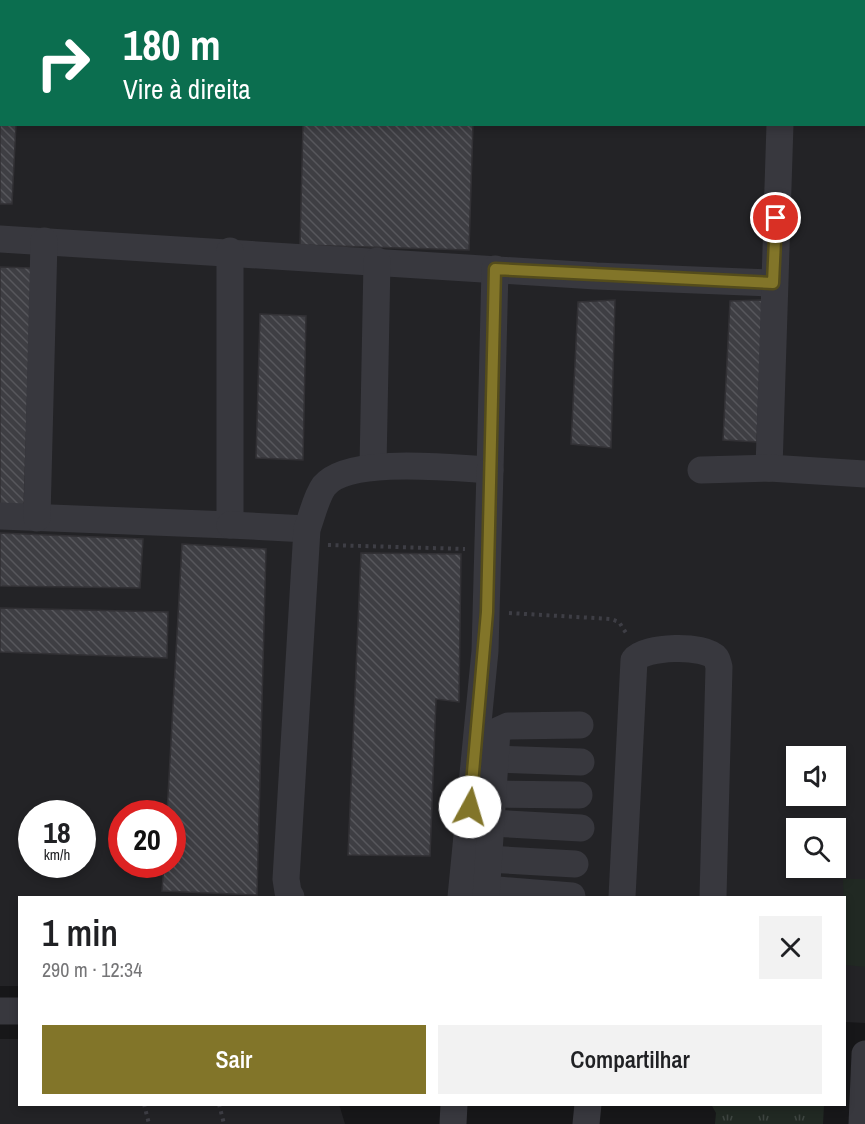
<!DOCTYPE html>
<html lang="pt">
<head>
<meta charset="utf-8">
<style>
  body { margin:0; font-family:"Archivo Narrow",sans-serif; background:#f2f2f2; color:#202124; height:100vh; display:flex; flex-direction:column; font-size:22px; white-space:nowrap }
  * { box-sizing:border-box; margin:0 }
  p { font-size:20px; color:#757577 }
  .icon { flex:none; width:33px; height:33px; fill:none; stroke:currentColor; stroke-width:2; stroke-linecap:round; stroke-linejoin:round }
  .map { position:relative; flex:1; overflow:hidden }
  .sheet { position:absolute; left:18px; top:896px; width:828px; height:210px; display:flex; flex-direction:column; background:#fff; border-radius:0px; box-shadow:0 3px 9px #0003 }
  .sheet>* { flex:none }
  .guide { position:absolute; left:0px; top:0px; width:866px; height:126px; box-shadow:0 3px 9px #0003; background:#0b6e4f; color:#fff; overflow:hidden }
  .controls { position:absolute; left:786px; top:746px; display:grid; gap:12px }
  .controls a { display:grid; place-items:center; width:60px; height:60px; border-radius:0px; background:#fff; box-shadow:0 3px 9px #0003; font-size:30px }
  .speed { position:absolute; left:18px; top:800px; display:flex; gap:12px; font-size:30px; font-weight:700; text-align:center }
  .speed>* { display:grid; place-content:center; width:78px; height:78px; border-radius:50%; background:#fff; box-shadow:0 3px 9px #0003; line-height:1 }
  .speed small { font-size:15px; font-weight:400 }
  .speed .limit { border:9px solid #d22; background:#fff; color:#111 }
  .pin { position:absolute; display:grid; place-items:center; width:51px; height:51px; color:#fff; margin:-26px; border:3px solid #fff; border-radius:50%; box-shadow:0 2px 6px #0007 }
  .me { position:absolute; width:66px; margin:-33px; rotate:6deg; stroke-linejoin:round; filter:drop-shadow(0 0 4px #0008) }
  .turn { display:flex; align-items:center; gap:21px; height:126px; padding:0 24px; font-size:27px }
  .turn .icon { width:78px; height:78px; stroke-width:2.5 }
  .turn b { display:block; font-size:42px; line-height:51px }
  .round { display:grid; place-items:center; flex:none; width:63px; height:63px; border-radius:0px; background:#f2f2f2 }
  .overview { display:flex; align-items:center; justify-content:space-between; height:102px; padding:0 24px }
  h1 { font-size:36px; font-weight:600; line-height:45px }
  .primary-button { display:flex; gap:12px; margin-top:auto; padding:12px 24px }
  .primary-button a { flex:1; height:69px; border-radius:0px; background:#827529; color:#fff; font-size:24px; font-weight:600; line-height:69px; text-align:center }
  .primary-button a+a { background:#f2f2f2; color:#202124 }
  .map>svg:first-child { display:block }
  .built { fill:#232326; fill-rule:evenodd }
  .grass { fill:url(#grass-tufts) }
  .pitch { fill:#212923 }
  .building { fill:url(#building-back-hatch); stroke:#323135; stroke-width:1.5 }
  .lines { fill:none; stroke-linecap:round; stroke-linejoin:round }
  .path { stroke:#3e3e45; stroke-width:4; stroke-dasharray:3 4.5; stroke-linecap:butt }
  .minor { stroke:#38383e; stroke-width:27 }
  .route-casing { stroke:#544c1b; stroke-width:15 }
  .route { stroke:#827529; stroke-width:10 }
</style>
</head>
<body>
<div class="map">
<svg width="865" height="1124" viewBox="0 0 865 1124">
  <defs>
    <pattern id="grass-tufts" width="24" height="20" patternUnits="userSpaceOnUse" patternTransform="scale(1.5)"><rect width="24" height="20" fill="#212923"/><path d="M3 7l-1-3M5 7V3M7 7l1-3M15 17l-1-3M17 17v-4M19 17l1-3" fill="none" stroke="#3e4541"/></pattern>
    <pattern id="building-back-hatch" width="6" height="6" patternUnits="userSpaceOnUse" patternTransform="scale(1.5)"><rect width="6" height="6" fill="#3e3e43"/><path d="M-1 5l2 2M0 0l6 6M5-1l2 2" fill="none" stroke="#57575c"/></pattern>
  </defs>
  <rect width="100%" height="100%" fill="#171719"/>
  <g class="built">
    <path d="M0 0H865V1023L845 1022 844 897H20L19 986H0ZM2 2H864V124H2ZM796 756H836V795H796ZM32 813H82V864H32ZM122 813H172V864H122ZM796 828H836V867H796Z"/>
    <polygon points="0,1039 19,1039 20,1104 339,1104 345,1124 0,1124"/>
  </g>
  <polygon class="grass" points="711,1104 824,1104 823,1124 715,1124 716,1113"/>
  <polygon class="pitch" points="843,879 865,879 865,967 845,965"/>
  <g class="building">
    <polygon points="0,0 23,0 2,2 2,124 16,124 12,204 0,204"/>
    <polygon points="307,0 477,0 307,2"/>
    <polygon points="516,0 601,0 516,2"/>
    <polygon points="839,0 865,0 865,90 864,2"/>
    <polygon points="303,124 473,124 469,250 300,245"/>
    <polygon points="0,267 32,268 24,509 0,508"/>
    <polygon points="615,300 611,448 571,444 578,302"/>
    <polygon points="763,300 757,442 723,440 730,301"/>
    <polygon points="260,314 306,316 303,460 256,458"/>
    <polygon points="0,533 143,539 140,588 0,586"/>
    <polygon points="182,544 266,549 257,895 162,891 164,864 172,864 172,813 167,813"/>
    <polygon points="361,553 461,554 459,702 436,699 430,856 348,855"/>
    <polygon points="0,608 168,612 167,658 0,652"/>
  </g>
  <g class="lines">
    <g class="path">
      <polyline points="328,545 465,549"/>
      <polyline points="509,613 611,619 619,622 628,636"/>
      <polyline points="144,1104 149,1124"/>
      <polyline points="219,1104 224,1124"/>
    </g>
    <g class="minor">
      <polyline points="798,2 798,0"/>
      <polyline points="0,239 596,276 773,283"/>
      <polyline points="373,466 377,261"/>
      <polyline points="769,468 780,124"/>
      <polyline points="701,470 769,468 865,474"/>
      <polyline points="0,516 230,525 230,251"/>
      <polyline points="37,518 44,241"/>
      <polyline points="230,525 307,529"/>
      <polyline points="495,759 581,762"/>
      <polyline points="492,794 579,795"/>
      <polyline points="490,823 581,828"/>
      <polyline points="488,859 575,864"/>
      <polyline points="486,889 572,896"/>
      <path d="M291 897 288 892 286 879 307 529C312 516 316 497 324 486 348 456 453 468 490 470L495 269"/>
      <polyline points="461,897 485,651 490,470"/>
      <polyline points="486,897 497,731 508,726 580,725"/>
      <path d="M622 897 634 660C644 646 705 644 716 658 718 661 718 664 719 667L713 897"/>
      <polyline points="0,1011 20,1011"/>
      <polyline points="453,1124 454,1104"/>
      <polyline points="586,1124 588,1104"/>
      <polyline points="862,1124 865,1054"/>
    </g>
  </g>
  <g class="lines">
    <defs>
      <polyline id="route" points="470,807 487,612 495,269 773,283 776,218"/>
    </defs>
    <use href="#route" class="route-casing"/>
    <use href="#route" class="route"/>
  </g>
</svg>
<div class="controls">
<a><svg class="icon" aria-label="sound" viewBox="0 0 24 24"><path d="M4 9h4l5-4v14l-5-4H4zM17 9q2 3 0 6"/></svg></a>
<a><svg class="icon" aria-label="search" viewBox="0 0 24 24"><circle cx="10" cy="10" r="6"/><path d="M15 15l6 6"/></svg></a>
</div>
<div class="speed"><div>18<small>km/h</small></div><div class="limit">20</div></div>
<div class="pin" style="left:776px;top:218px;background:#d93025"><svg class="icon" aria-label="arrive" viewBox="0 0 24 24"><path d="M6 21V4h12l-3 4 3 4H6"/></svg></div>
<svg class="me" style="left:470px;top:807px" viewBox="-20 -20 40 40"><circle r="19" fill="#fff"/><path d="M0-13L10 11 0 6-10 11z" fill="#827529"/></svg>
<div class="guide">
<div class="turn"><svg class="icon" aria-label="right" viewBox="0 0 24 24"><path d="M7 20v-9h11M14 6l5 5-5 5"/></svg><div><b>180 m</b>Vire à direita</div></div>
</div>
<section class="sheet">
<div class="overview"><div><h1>1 min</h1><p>290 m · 12:34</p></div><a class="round"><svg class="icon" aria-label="close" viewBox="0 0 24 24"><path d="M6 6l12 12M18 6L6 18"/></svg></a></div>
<div class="primary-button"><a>Sair</a><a>Compartilhar</a></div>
</section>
</div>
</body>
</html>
